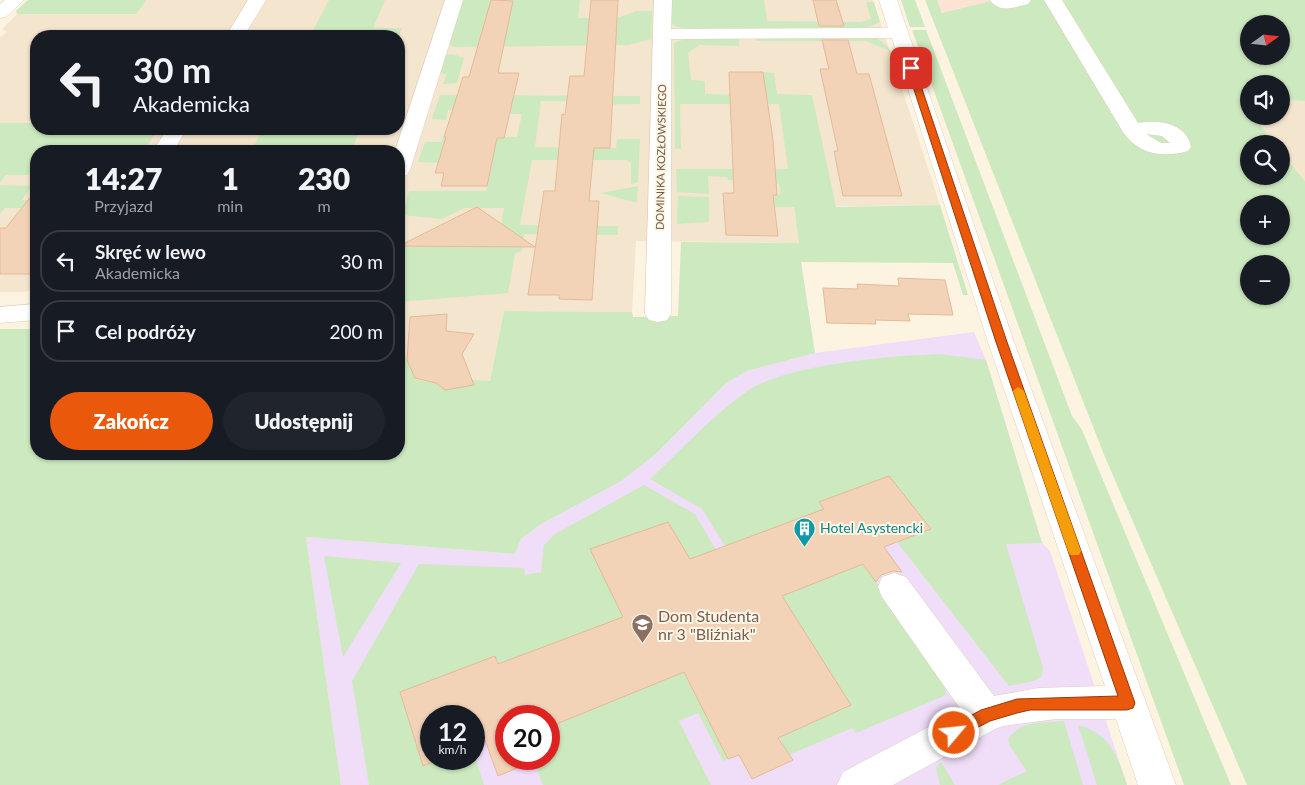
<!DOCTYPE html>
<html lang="pl">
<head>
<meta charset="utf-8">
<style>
  body { margin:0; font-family:Lato,sans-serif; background:#20242c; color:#f1f3f6; height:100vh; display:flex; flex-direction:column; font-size:19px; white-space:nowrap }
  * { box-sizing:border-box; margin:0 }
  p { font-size:16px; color:#9ea1a6 }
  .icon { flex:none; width:28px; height:28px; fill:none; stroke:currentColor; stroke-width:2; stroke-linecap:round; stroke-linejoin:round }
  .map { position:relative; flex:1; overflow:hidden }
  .drawer { position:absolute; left:30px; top:145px; width:375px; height:315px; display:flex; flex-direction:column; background:#171b24; border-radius:20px; box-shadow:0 1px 4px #0004 }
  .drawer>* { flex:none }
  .guide { position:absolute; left:30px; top:30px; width:375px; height:105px; border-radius:20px; box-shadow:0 1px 4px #0004; background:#171b24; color:#f1f3f6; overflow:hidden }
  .needle { width:32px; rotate:75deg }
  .fabs { position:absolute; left:1240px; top:15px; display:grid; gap:10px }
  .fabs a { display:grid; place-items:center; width:50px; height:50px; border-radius:50%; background:#171b24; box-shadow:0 1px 4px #0004; font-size:25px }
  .speed { position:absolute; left:420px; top:705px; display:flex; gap:10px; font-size:25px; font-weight:700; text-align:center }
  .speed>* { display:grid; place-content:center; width:65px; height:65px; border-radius:50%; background:#171b24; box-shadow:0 1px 4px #0004; line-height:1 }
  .speed small { font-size:12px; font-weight:400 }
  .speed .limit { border:8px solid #d22; background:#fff; color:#111 }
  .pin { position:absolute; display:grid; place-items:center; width:42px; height:42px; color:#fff; margin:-21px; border-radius:10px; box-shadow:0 2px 8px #0006 }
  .me { position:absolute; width:55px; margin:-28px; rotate:62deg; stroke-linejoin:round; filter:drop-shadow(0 0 4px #0008) }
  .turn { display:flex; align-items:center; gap:18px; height:105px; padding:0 20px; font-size:22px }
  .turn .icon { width:65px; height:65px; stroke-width:2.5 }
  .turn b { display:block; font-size:35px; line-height:42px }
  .eta { display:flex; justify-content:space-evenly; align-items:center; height:85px; text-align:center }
  .eta b { font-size:30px; font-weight:800; line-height:35px }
  .action { display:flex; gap:10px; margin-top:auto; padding:10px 20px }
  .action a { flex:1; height:58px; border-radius:30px; background:#ea580c; color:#fff; font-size:20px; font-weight:800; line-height:58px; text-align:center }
  .action a+a { background:#20242c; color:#f1f3f6 }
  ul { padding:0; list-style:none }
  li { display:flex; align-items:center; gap:15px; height:62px; margin:0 10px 8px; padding:0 10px; border:2px solid #363941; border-radius:20px }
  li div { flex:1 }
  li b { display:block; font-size:19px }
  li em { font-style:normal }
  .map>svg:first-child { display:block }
  .residential { fill:#f4e5ce }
  .commercial { fill:#fde3d3 }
  .education { fill:#f0ddf8; fill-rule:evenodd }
  .green { fill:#cde9bf; fill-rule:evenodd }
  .building { fill:#f2d3b7; stroke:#e5ba97 }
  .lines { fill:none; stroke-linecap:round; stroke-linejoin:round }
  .minor-casing { stroke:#e0d0bc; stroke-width:1 }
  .minor { fill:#fff; fill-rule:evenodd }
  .route { fill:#ea580c; stroke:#983908 }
  .slow { fill:#f59e0b }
  .labels { text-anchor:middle; stroke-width:4; stroke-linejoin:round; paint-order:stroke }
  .far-street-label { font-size:11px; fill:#735a47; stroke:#fff7e6 }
  .culture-label { font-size:14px; fill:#0d838f; stroke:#fff7e6; text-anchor:start }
  .near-education-label { font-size:16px; fill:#785e54; stroke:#fff7e6; text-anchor:start }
</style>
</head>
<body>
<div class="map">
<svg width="1305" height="785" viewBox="0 0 1305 785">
  <rect width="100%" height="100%" fill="#fcf3e0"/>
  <g class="residential">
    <polygon points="147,0 873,0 940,205 794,207 799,243 636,241 632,312 504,311 476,451 399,451 399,151 36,151 36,288 26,292 0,292 0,183 44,129 399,129 399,36 36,36 36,123 0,123 0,37 7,32 2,29 17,14 136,14"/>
    <polygon points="1281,100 1305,101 1305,181 1281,152 1281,144 1275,144 1253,116 1281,116"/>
  </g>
  <polygon class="commercial" points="937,0 995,0 942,13"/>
  <path class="education" d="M974 332 986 360 1042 543 1050 551 1127 785H341L306 537 515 554 521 539 541 524 576 505 657 453 725 384 747 371 815 353ZM431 716H474V759H431ZM506 716H549V759H506Z"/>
  <g class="green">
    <polygon points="28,0 147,0 136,14 17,14 16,11"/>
    <polygon points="329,0 412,0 385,0 373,28 402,28 399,36 310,36"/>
    <polygon points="462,0 580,0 578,18 617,18 637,11 652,11 651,39 628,45 455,47 448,45"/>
    <polygon points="669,0 764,0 767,21 861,22 871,19 866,2 874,2 880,22 863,29 690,29 677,27 670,22"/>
    <polygon points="901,0 915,0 925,27 910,27"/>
    <path d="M925 0H937L942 13 995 0H1305V101L1281 100V84H1249V100L1240 101 1249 111V116H1253L1275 144H1249V176H1281V152L1305 181V785H1247L1105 457ZM1249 24H1281V56H1249ZM1249 204H1281V236H1249ZM1249 264H1281V296H1249Z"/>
    <polygon points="912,30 926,30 1072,416 1082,430 1231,785 1184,785"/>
    <polygon points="739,37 739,46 699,45 688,53 691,80 705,81 705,94 741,95 741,87 765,87 763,72 774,73 777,94 812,95 836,207 940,205 968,295 963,295 953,263 801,262 815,353 747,371 725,384 657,453 621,481 541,524 521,539 515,554 306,537 341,785 0,785 0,329 36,329 36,397 32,404 36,404 36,454 399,454 399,353 405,355 415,378 421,381 466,386 472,380 490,381 504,311 632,312 633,317 678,316 681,242 799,243 794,207 775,207 773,195 780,195 779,184 762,184 762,180 728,180 727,177 708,176 709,194 677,192 676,169 788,169 779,104 680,104 681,149 675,148 674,43 685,39"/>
    <path d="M756 37H872C891 43 893 56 900 74H896L888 50 866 41H756Z"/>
    <polygon points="453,54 464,58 457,83 443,84 447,74 439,73 445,55"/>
    <polygon points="440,95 640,96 640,104 584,105 575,101 541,101 535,147 616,148 617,139 640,139 638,182 631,184 631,163 627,160 532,160 520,225 618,226 618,235 524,234 522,251 515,253 508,293 399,302 399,246 497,247 504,208 464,208 442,219 402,215 409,191 486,191 491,165 418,162 425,142 441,142 443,137 517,137 522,114 466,113 467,111 448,110 446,120 432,119"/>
    <polygon points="0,123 36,123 36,129 158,129 144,151 36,151 36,175 6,175 0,183"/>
    <polygon points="263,129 331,129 330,133 358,133 352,151 251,151"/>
    <polygon points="0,185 32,186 22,200 28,200 22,208 5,208 0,214"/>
    <polygon points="638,186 637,203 601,193"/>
    <polygon points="678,196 709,197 709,222 677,224"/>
    <path d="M939 354 986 360 1042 543 1006 544 1043 668 1042 676 1034 681 1009 686 897 542 931 529 912 505 903 508 889 476 819 502 829 516 725 546 702 509 650 479C682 450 711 416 746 392 786 364 890 356 939 354Z"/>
    <polygon points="644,485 695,514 716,550 690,559 668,522 591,549 650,607 565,639 502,675 494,656 400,692 409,723 422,718 413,732 423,765 440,759 474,759 474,752 484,785 369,785 352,681 419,564 524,568 525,575 541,572 544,545 555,534"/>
    <polygon points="852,548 932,661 943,679 946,695 856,733 852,728 789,755 779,737 851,705 724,618"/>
    <polygon points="324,556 401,563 343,657"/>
    <polygon points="684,672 728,759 723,761 698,713 679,721 711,785 543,785 533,759 549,759 549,727"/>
    <path d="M1064 721 1083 785H998L1027 771 1010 746 1008 739C1021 720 1043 723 1064 721Z"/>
    <path d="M1078 725C1110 733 1118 757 1127 785H1097Z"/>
    <polygon points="941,762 955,785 940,785 936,768"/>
  </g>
  <g class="building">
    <polygon points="491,0 513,1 498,73 519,73 504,138 497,138 487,186 441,186 444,173 435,173 446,137 444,137 463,77 469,77"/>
    <polygon points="591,0 618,0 610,148 594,148 589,201 599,201 592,300 559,299 559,295 528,295 544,191 555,191 562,114 565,115 570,76 584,76"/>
    <polygon points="813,0 836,0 844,26 819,26"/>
    <polygon points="822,40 848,40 857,74 869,74 902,196 843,196 834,151 838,151 820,69 829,69"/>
    <polygon points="729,72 763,72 773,140 777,195 773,195 778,236 726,235 723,193 734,193"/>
    <polygon points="36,190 36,274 0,274 0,228 6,228"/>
    <polygon points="477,207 535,247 399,246"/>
    <polygon points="898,278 945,280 953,315 908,314 910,321 875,320 876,324 827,323 823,288 858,289 857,284 899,286"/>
    <polygon points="447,314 446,331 474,334 462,354 474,385 445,390 436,383 415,378 407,360 410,317"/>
    <polygon points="889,476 931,529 884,547 902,572 893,571 881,575 876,582 863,564 782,596 851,705 778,738 793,760 752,779 739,755 728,759 684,672 549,727 549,716 506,716 506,759 533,759 534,761 498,776 485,740 474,745 474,716 431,716 431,759 440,759 423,766 400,692 495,656 498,664 623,617 590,549 668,522 690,559 824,509 819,502"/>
  </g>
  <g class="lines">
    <defs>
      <g id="minor">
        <polygon points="5,0 24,0 6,17 0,18 0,4"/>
        <polygon points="248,0 266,0 244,36 226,36"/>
        <polygon points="445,0 463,0 410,170 407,175 399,176 399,151 395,151"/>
        <polygon points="654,0 672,0 671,29 888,28 879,0 897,0 1014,342 1176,785 1138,785 1116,719 1056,719 1003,726 995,729 893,785 837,785 843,772 961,710 882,597 878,587 882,577 894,573 906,577 994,696 1038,688 1105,686 988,342 892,38 671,39 671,314 667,320 658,322 649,320 645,314"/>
        <path d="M990 0H1031L1028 4C1015 7 1000 14 990 0Z"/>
        <path d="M1044 0H1062L1138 123C1158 119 1187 123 1191 147L1188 151C1163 158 1139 155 1123 132ZM1146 134 1162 136 1170 143H1161Z"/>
        <polygon points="167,129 187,129 173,151 153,151"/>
        <polygon points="36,304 36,320 0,323 0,307"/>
      </g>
    </defs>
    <use href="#minor" class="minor-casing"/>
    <use href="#minor" class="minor"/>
  </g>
  <polygon class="route" points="911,66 915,68 1007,342 1135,703 1133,708 1127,710 1030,710 1017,713 990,721 954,740 948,738 946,733 948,728 981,710 1017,699 1118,696 996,342 907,68"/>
  <polygon class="slow" points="1018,387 1024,391 1081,551 1079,555 1070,555 1068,551 1013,391"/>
  <defs>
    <symbol id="building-pin" viewBox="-11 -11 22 30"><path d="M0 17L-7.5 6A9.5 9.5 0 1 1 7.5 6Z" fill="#0f9aa8" stroke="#fff7e6"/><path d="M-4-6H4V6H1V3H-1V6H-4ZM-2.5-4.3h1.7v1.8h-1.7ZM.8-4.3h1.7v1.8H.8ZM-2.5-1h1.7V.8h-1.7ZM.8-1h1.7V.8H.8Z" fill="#fff"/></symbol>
    <symbol id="university-pin" viewBox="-11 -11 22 30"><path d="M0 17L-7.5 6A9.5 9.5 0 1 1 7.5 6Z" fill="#8d6e63" stroke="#fff7e6"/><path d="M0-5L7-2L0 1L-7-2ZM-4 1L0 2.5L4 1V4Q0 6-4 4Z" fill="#fff"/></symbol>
  </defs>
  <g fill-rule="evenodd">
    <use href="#building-pin" x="792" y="516" width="25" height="34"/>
    <use href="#university-pin" x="630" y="612" width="25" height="34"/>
  </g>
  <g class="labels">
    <g class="far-street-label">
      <text transform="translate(661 157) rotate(-89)" y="4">DOMINIKA KOZŁOWSKIEGO</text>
    </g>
    <g class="culture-label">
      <text x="820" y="533">Hotel Asystencki</text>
    </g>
    <g class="near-education-label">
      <text x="658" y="622">Dom Studenta<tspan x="658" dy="18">nr 3 "Bliźniak"</tspan></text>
    </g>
  </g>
</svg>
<div class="fabs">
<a><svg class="needle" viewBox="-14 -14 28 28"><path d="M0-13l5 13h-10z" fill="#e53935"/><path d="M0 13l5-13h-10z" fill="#9ea1a6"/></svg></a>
<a><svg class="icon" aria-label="sound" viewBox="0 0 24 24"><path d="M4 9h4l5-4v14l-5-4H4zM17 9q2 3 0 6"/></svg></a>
<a><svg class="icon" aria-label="search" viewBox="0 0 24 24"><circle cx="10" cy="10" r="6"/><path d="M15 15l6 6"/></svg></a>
<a>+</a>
<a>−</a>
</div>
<div class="speed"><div>12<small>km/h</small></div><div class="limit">20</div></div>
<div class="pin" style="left:911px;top:68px;background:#d93025"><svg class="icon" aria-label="arrive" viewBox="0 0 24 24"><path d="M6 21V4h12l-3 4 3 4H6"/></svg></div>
<svg class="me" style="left:954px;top:733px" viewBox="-20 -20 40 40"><circle r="17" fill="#ea580c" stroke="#fff" stroke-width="3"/><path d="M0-11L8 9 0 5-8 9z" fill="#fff"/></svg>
<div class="guide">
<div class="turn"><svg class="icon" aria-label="left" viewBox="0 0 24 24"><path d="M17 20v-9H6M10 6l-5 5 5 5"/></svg><div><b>30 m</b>Akademicka</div></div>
</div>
<section class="drawer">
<div class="eta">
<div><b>14:27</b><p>Przyjazd</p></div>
<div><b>1</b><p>min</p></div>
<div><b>230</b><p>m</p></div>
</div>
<ul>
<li><svg class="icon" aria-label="left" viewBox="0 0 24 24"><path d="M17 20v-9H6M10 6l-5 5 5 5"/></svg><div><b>Skręć w lewo</b><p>Akademicka</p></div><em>30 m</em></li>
<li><svg class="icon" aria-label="arrive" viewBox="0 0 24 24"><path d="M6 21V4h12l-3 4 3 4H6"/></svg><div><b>Cel podróży</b></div><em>200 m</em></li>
</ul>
<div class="action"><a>Zakończ</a><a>Udostępnij</a></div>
</section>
</div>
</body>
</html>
